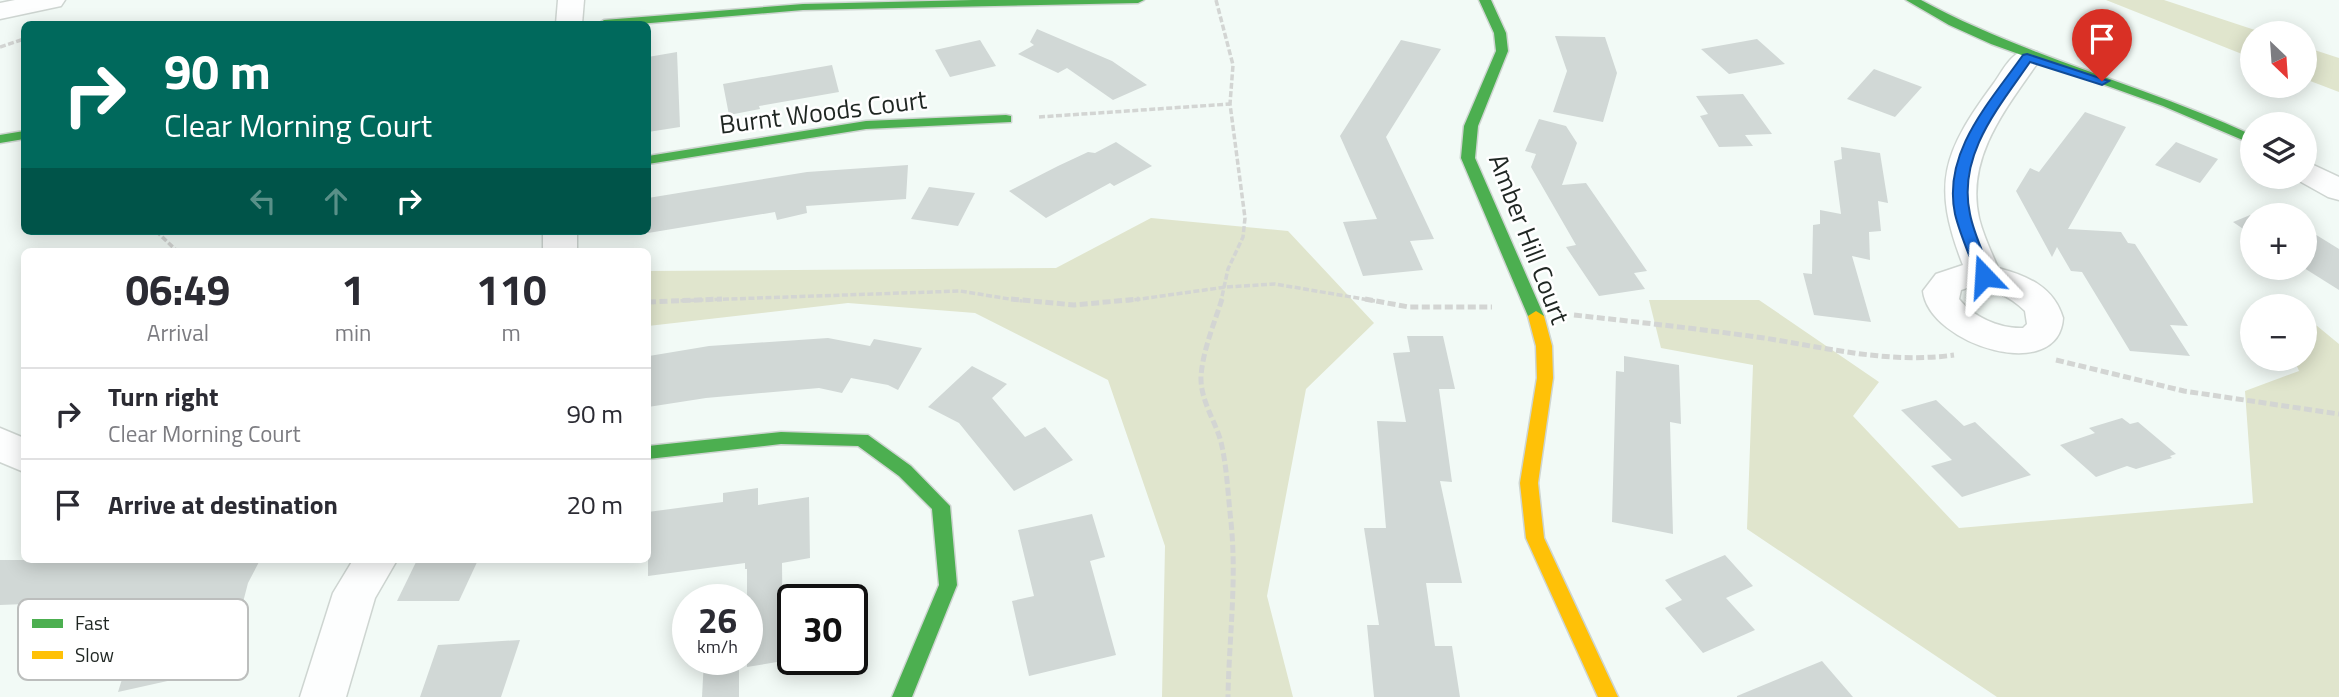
<!DOCTYPE html>
<html lang="en">
<head>
<meta charset="utf-8">
<style>
  body { margin:0; font-family:"Titillium Web",sans-serif; background:#f2f2f3; color:#2b2b33; height:100vh; display:flex; flex-direction:column; font-size:26px; white-space:nowrap }
  * { box-sizing:border-box; margin:0 }
  p { font-size:23px; color:#7c7c81 }
  .icon { flex:none; width:38px; height:38px; fill:none; stroke:currentColor; stroke-width:2; stroke-linecap:round; stroke-linejoin:round }
  .map { position:relative; flex:1; overflow:hidden }
  .side { position:absolute; left:21px; top:248px; width:630px; height:315px; display:flex; flex-direction:column; background:#fff; border-radius:10px; box-shadow:0 4px 18px #0003 }
  .side>* { flex:none }
  .top-card { position:absolute; left:21px; top:21px; width:630px; height:214px; border-radius:10px; box-shadow:0 4px 18px #0003; background:#00695c; color:#fff; overflow:hidden }
  .needle { width:46px; rotate:155deg }
  .tools { position:absolute; left:2240px; top:21px; display:grid; gap:14px }
  .tools a { display:grid; place-items:center; width:77px; height:77px; border-radius:50%; background:#fff; box-shadow:0 4px 18px #0003; font-size:35px }
  .speed { position:absolute; left:672px; top:584px; display:flex; gap:14px; font-size:35px; font-weight:700; text-align:center }
  .speed>* { display:grid; place-content:center; width:91px; height:91px; border-radius:50%; background:#fff; box-shadow:0 4px 18px #0003; line-height:1 }
  .speed small { font-size:18px; font-weight:400 }
  .speed .limit { border:4px solid #111; border-radius:10px; background:#fff; color:#111 }
  .pin { position:absolute; display:grid; place-items:center; width:60px; height:60px; color:#fff; margin:-72px -30px; border-radius:50% 50% 50% 0; rotate:-45deg; box-shadow:0 0 7px #0007 }
  .pin .icon { rotate:45deg }
  .me { position:absolute; width:77px; margin:-38px; rotate:340deg; stroke-linejoin:round; filter:drop-shadow(0 0 5px #0008) }
  .turn { display:flex; align-items:center; gap:24px; height:147px; padding:0 28px; font-size:32px }
  .turn .icon { width:91px; height:91px; stroke-width:2.5 }
  .turn b { display:block; font-size:49px; line-height:60px }
  .lanes { display:flex; align-items:center; height:66px; padding:0 28px; background:#0003; justify-content:center; gap:35px; direction:ltr }
  .lanes .off { opacity:.35 }
  .eta { display:flex; justify-content:space-evenly; align-items:center; height:119px; text-align:center }
  .eta b { font-size:42px; font-weight:700; line-height:49px }
  ul { padding:0; list-style:none }
  li { display:flex; align-items:center; gap:21px; height:91px; padding:0 28px; border-top:2px solid #e1e1e2 }
  li div { flex:1 }
  li b { display:block; font-size:26px }
  li em { font-style:normal }
  .map>svg:first-child { display:block }
  .green { fill:#e0e5cd }
  .building { fill:#d1d8d6 }
  .lines { fill:none; stroke-linecap:round; stroke-linejoin:round }
  .street-casing { stroke:#ced5d1; stroke-width:3 }
  .fast-casing { stroke:#ced5d1; stroke-width:3 }
  .slow-casing { stroke:#ced5d1; stroke-width:3 }
  .path-far1 { stroke:#d3d5d3; stroke-width:3.5; stroke-dasharray:6 2.5; stroke-linecap:butt }
  .path { stroke:#d3d5d3; stroke-width:5; stroke-dasharray:8 3.5; stroke-linecap:butt }
  .street { fill:#fdfefe; fill-rule:evenodd }
  .fast { fill:#4caf50; fill-rule:evenodd }
  .slow { fill:#ffc107; fill-rule:evenodd }
  .route { fill:#1a73e8; stroke:#114b97; stroke-width:2 }
  .labels { text-anchor:middle; stroke-width:5; stroke-linejoin:round; paint-order:stroke }
  .street-label { font-size:26px; fill:#1f2622; stroke:#fff }
  .key { fill:#fff; stroke:#bcbebd; stroke-width:2 }
  .key-label { font-size:19px; fill:#1f2622 }
</style>
</head>
<body>
<div class="map">
<svg width="2339" height="697" viewBox="0 0 2339 697">
  <rect width="100%" height="100%" fill="#f2faf6"/>
  <g class="green">
    <polygon points="2106,0 2164,0 2264,33 2252,33 2252,58"/>
    <polygon points="2305,47 2339,58 2339,92 2305,79"/>
    <polygon points="1151,218 1288,231 1374,323 1306,389 1267,596 1293,697 1162,697 1165,546 1108,380 975,313 848,303 648,326 648,271 1056,268"/>
    <polygon points="1649,300 1759,300 1879,382 1853,416 1959,528 2253,503 2245,391 2299,371 2294,359 2305,359 2305,316 2339,344 2339,697 1997,697 1747,529 1753,365 1661,348"/>
  </g>
  <g class="building">
    <polygon points="1037,29 1112,61 1147,85 1113,100 1067,68 1058,73 1018,54 1034,45 1030,42"/>
    <polygon points="1555,36 1605,37 1617,73 1603,122 1553,112 1567,71"/>
    <polygon points="1757,39 1785,64 1729,74 1701,49"/>
    <polygon points="980,40 996,66 950,77 935,50"/>
    <polygon points="1401,40 1441,49 1386,137 1434,239 1410,241 1423,270 1363,276 1343,222 1377,219 1340,136"/>
    <polygon points="677,52 680,127 648,132 648,57"/>
    <polygon points="832,65 839,92 759,106 760,109 729,115 723,84"/>
    <polygon points="1874,69 1922,87 1895,117 1847,99"/>
    <polygon points="1743,94 1772,134 1745,135 1753,146 1719,147 1700,116 1708,114 1696,96"/>
    <polygon points="2085,112 2126,127 2068,229 2121,232 2128,243 2135,244 2188,326 2170,325 2190,356 2130,351 2082,272 2071,271 2057,247 2052,257 2016,191 2030,168 2039,172"/>
    <polygon points="1539,119 1566,126 1577,143 1562,185 1586,183 1647,271 1634,273 1645,289 1599,296 1566,247 1576,245 1531,167 1536,154 1525,151"/>
    <polygon points="1116,142 1152,166 1114,186 1110,183 1046,218 1009,191 1058,166 1088,152 1095,153"/>
    <polygon points="2176,142 2218,159 2200,183 2155,165"/>
    <polygon points="1841,147 1880,153 1888,203 1878,201 1881,231 1869,232 1870,260 1852,256 1871,322 1814,315 1803,273 1812,274 1813,225 1820,224 1820,210 1841,214 1834,161 1842,159"/>
    <polygon points="908,165 906,199 806,206 807,213 777,220 775,212 648,233 648,198 807,172"/>
    <polygon points="929,187 975,193 958,226 911,219"/>
    <polygon points="2270,207 2283,215 2252,215 2252,235 2233,222"/>
    <polygon points="2305,228 2339,249 2339,290 2304,268"/>
    <polygon points="1407,336 1443,336 1455,389 1439,389 1452,482 1440,481 1462,583 1426,583 1435,646 1452,646 1460,697 1374,697 1367,625 1379,625 1364,528 1386,528 1377,421 1406,422 1393,353 1410,352"/>
    <polygon points="828,338 870,346 874,339 922,348 898,390 888,385 851,378 842,393 819,388 706,398 648,407 649,356 709,346"/>
    <polygon points="1624,356 1679,365 1681,424 1670,422 1673,534 1612,522 1616,371 1624,372"/>
    <polygon points="972,366 1007,384 992,398 1025,437 1045,427 1073,460 1014,491 959,423 928,407"/>
    <polygon points="1936,400 1964,426 1975,422 2031,475 1962,497 1931,466 1952,460 1901,410"/>
    <polygon points="2122,418 2130,424 2138,422 2176,454 2170,456 2172,458 2136,469 2127,466 2096,477 2060,445 2095,433 2089,428"/>
    <polygon points="758,488 758,505 809,497 810,558 782,563 783,661 747,667 747,569 745,569 745,563 648,576 648,512 723,502 723,493"/>
    <polygon points="1092,514 1105,557 1090,561 1116,655 1029,676 1012,601 1034,596 1018,530"/>
    <polygon points="1725,555 1753,586 1726,598 1755,630 1703,653 1665,608 1682,600 1665,580"/>
    <polygon points="0,560 260,560 248,583 226,668 118,692 146,602 69,617 75,602 0,605"/>
    <polygon points="417,560 478,560 459,601 397,601"/>
    <polygon points="520,640 501,697 420,697 438,645"/>
    <polygon points="704,660 739,660 739,697 702,697"/>
    <polygon points="1822,661 1853,697 1737,697 1737,696"/>
  </g>
  <g class="lines">
    <defs>
      <g id="street">
        <polygon points="15,0 65,0 61,6 0,19 0,3"/>
        <polygon points="558,0 584,0 582,24 556,24"/>
        <path d="M2027 49 2037 52 2041 58C2008 106 1965 156 1979 218 1983 235 1991 251 1998 268 2028 276 2054 287 2063 318 2059 385 1929 345 1923 291L1936 274 1963 265C1931 184 1943 152 1994 83 2003 70 2011 53 2027 49ZM1970 287C1992 288 2009 295 2025 311L2027 324 2023 328C2000 329 1973 317 1959 299L1961 290Z"/>
        <polygon points="2305,161 2339,177 2339,200 2328,197 2294,178 2305,177"/>
        <rect x="543" y="231" width="34" height="21"/>
        <polygon points="0,428 24,438 24,472 0,462"/>
        <polygon points="353,560 397,560 375,598 346,697 300,697 333,593"/>
      </g>
      <g id="fast">
        <polygon points="973,0 1144,0 1138,3 803,10 639,24 598,24 604,20 803,4"/>
        <polygon points="1479,0 1491,0 1506,33 1508,51 1478,126 1475,158 1544,316 1536,321 1528,316 1461,158 1464,126 1496,51 1494,33"/>
        <path d="M1906 0H1921C2026 57 2144 85 2252 135V144L2163 106 1991 44 1949 25Z"/>
        <polygon points="1006,115 1011,116 1011,122 866,129 648,164 648,156 866,121"/>
        <polygon points="24,131 24,139 0,143 0,135"/>
        <polygon points="781,432 868,435 911,466 950,506 957,585 912,697 892,697 939,585 932,509 899,476 858,446 781,444 648,459 648,446"/>
      </g>
      <polygon id="slow" points="1536,311 1544,316 1552,346 1553,378 1538,483 1544,538 1618,697 1598,697 1526,538 1520,483 1537,378 1536,346 1528,316"/>
    </defs>
    <use href="#street" class="street-casing"/>
    <use href="#fast" class="fast-casing"/>
    <use href="#slow" class="slow-casing"/>
    <g class="path-far1">
      <polyline points="1216,0 1233,65 1230,104 1245,218 1243,237 1228,269 1221,301"/>
      <polyline points="0,47 24,39"/>
      <polyline points="1039,117 1230,104"/>
      <polyline points="156,231 178,252"/>
      <polyline points="672,301 960,291 1022,301"/>
      <polyline points="1126,301 1226,287 1275,284 1375,301"/>
    </g>
    <g class="path">
      <polyline points="1011,299 1074,305 1139,299"/>
      <path d="M1222 299C1214 324 1203 350 1201 376 1200 400 1215 420 1221 442 1227 467 1228 496 1231 522 1237 581 1229 638 1228 697"/>
      <polyline points="1365,299 1409,307 1492,307"/>
      <polyline points="648,302 722,299"/>
      <path d="M1574 315C1637 322 1701 329 1764 338 1828 348 1889 364 1954 355"/>
      <polyline points="2056,360 2184,391 2339,414"/>
    </g>
    <use href="#street" class="street"/>
    <use href="#fast" class="fast"/>
    <use href="#slow" class="slow"/>
  </g>
  <path class="route" d="M2027 54 2109 81 2102 85 2030 62C1999 107 1957 155 1970 214 1974 235 1985 256 1992 276L1984 281 1977 276C1970 256 1960 235 1955 214 1942 152 1990 102 2023 55Z"/>
  <g class="labels">
    <g class="street-label">
      <text transform="translate(823 112) rotate(-7)" y="9">Burnt Woods Court</text>
      <text transform="translate(1529 239) rotate(69)" y="9">Amber Hill Court</text>
    </g>
  </g>
  <rect x="18" y="599" width="230" height="81" rx="10" class="key"/>
  <rect x="32" y="619" width="31" height="9" fill="#4caf50"/>
  <rect x="32" y="651" width="31" height="8" fill="#ffc107"/>
  <g class="key-label">
    <text x="75" y="630">Fast</text>
    <text x="75" y="662">Slow</text>
  </g>
</svg>
<div class="tools">
<a><svg class="needle" viewBox="-14 -14 28 28"><path d="M0-13l5 13h-10z" fill="#e53935"/><path d="M0 13l5-13h-10z" fill="#7c7c81"/></svg></a>
<a><svg class="icon" aria-label="layers" viewBox="0 0 24 24"><path d="M12 4l9 5-9 5-9-5zM3 14l9 5 9-5"/></svg></a>
<a>+</a>
<a>−</a>
</div>
<div class="speed"><div>26<small>km/h</small></div><div class="limit">30</div></div>
<div class="pin" style="left:2102px;top:81px;background:#d93025"><svg class="icon" aria-label="arrive" viewBox="0 0 24 24"><path d="M6 21V4h12l-3 4 3 4H6"/></svg></div>
<svg class="me" style="left:1984px;top:276px" viewBox="-20 -20 40 40"><path d="M0-17L14 15 0 8-14 15z" fill="#1a73e8" stroke="#fff" stroke-width="4"/></svg>
<div class="top-card">
<div class="turn"><svg class="icon" aria-label="right" viewBox="0 0 24 24"><path d="M7 20v-9h11M14 6l5 5-5 5"/></svg><div><b>90 m</b>Clear Morning Court</div></div>
<div class="lanes"><svg class="icon off" aria-label="left" viewBox="0 0 24 24"><path d="M17 20v-9H6M10 6l-5 5 5 5"/></svg><svg class="icon off" aria-label="ahead" viewBox="0 0 24 24"><path d="M12 20V5M6 11l6-6 6 6"/></svg><svg class="icon" aria-label="right" viewBox="0 0 24 24"><path d="M7 20v-9h11M14 6l5 5-5 5"/></svg></div>
</div>
<section class="side">
<div class="eta">
<div><b>06:49</b><p>Arrival</p></div>
<div><b>1</b><p>min</p></div>
<div><b>110</b><p>m</p></div>
</div>
<ul>
<li><svg class="icon" aria-label="right" viewBox="0 0 24 24"><path d="M7 20v-9h11M14 6l5 5-5 5"/></svg><div><b>Turn right</b><p>Clear Morning Court</p></div><em>90 m</em></li>
<li><svg class="icon" aria-label="arrive" viewBox="0 0 24 24"><path d="M6 21V4h12l-3 4 3 4H6"/></svg><div><b>Arrive at destination</b></div><em>20 m</em></li>
</ul>
</section>
</div>
</body>
</html>
